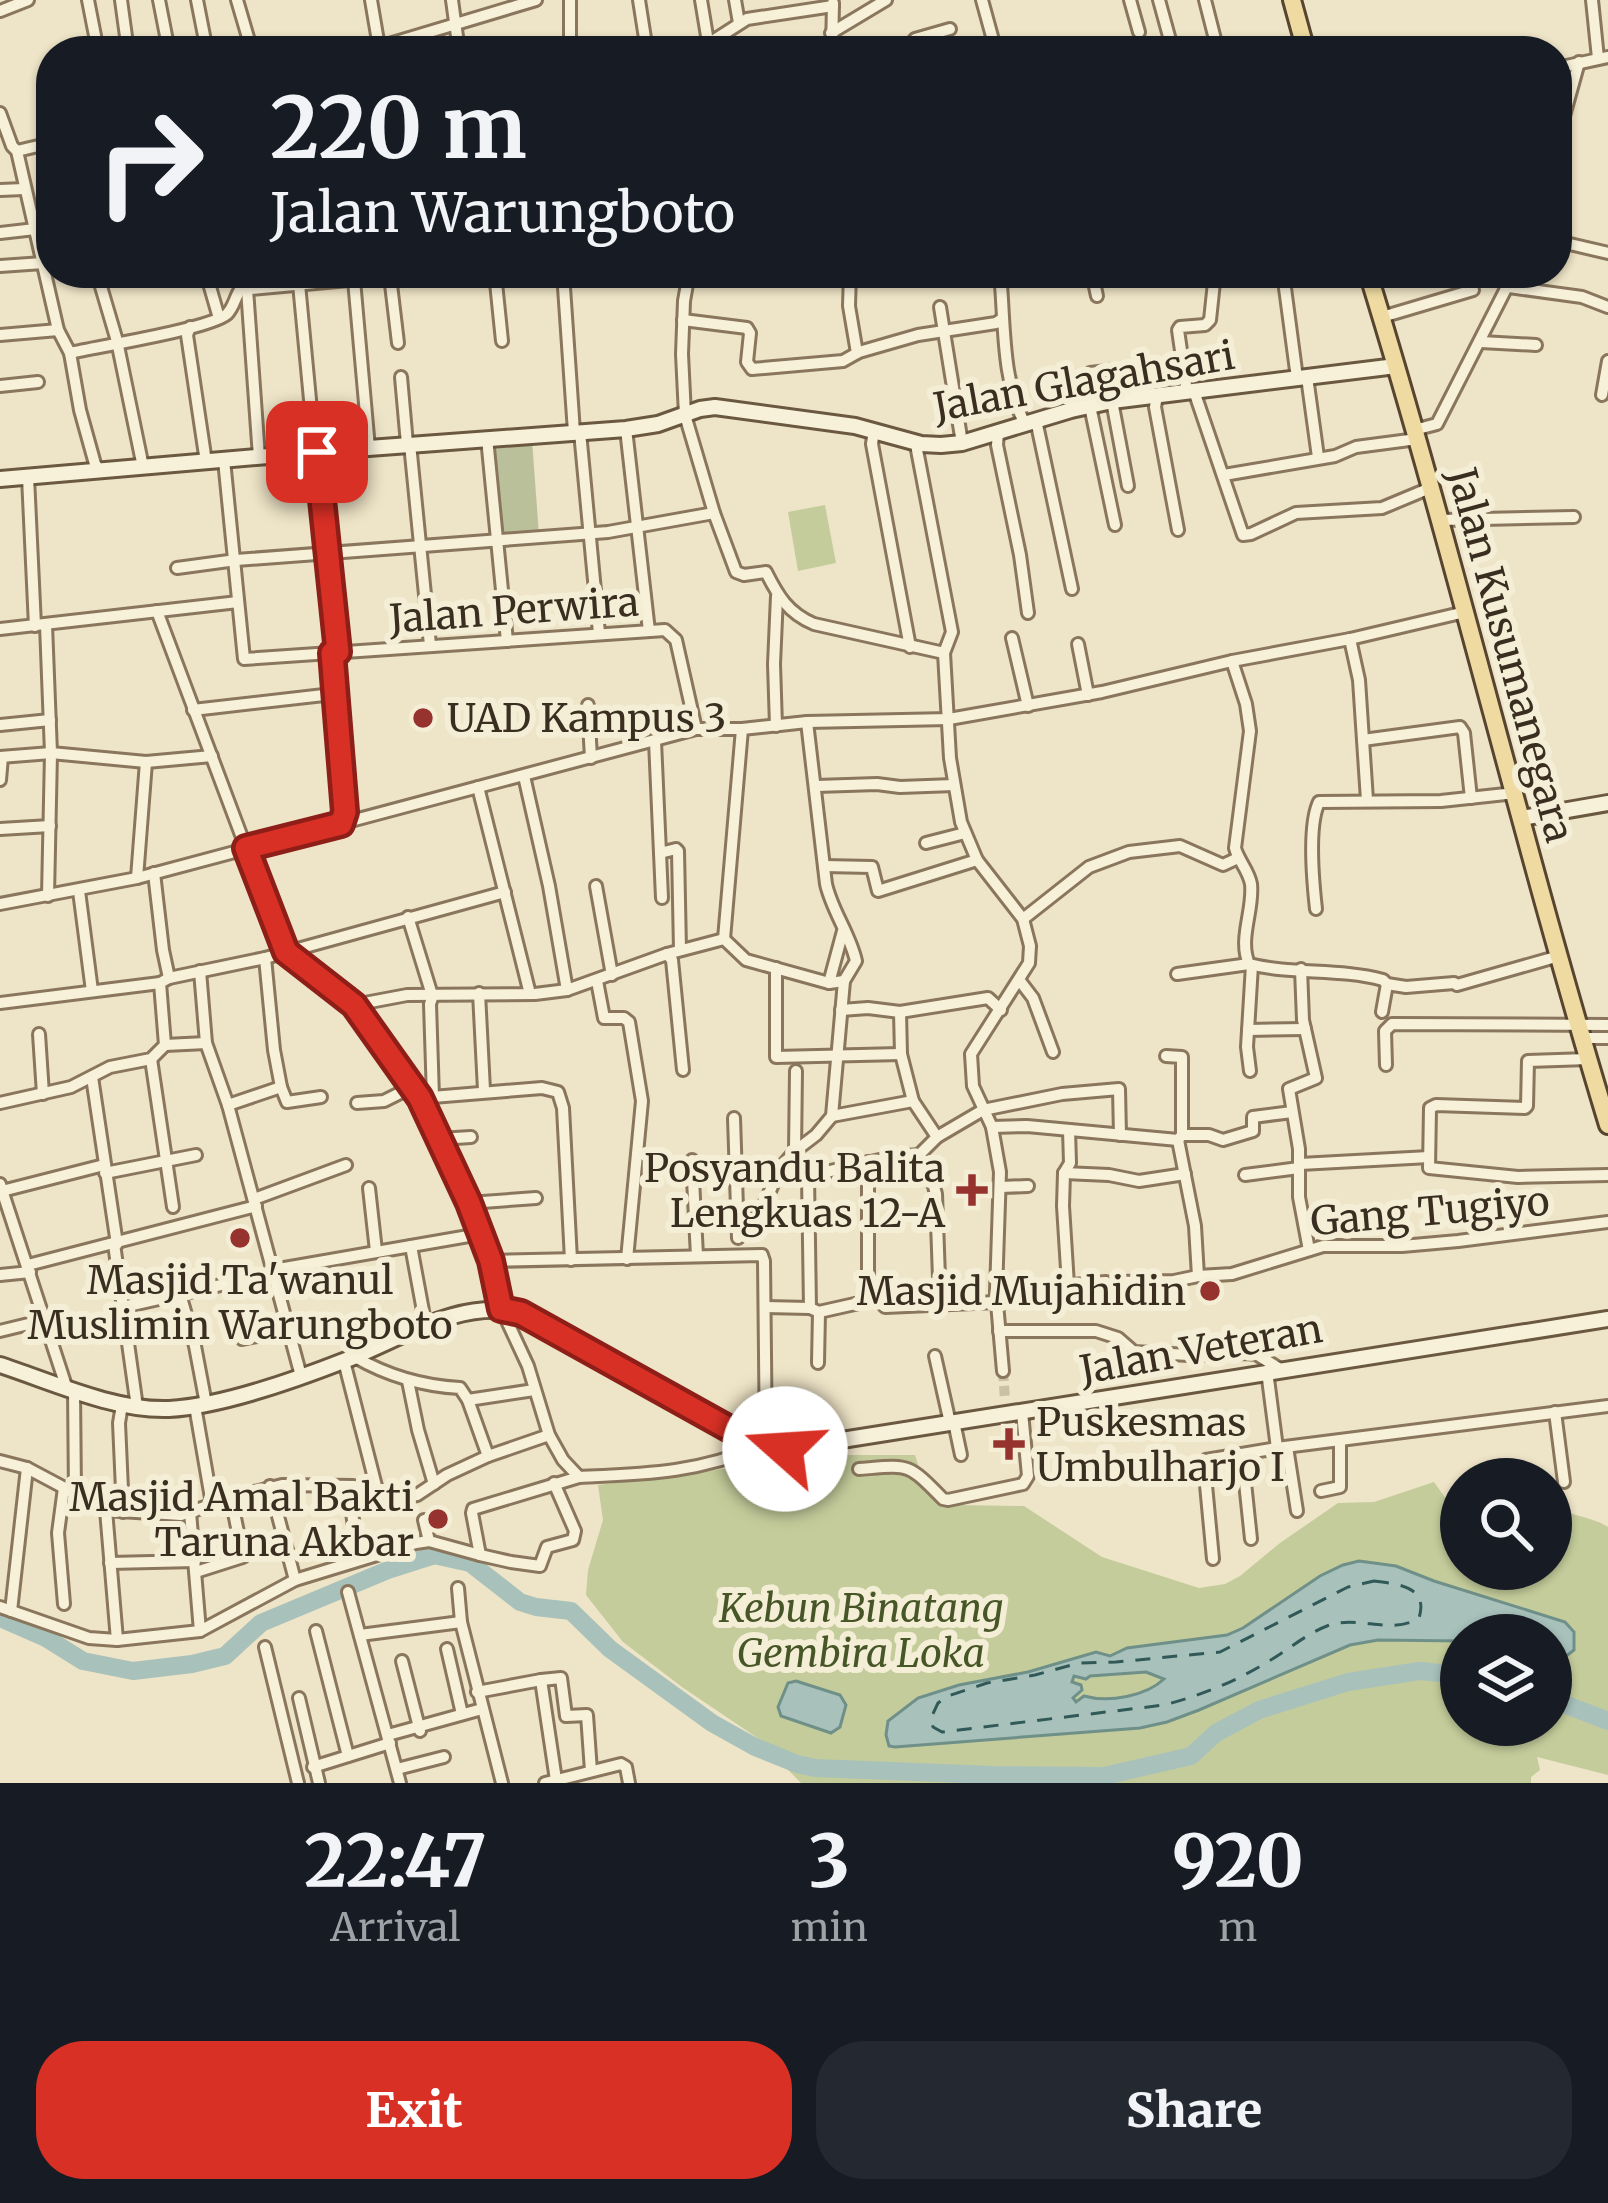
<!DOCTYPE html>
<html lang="en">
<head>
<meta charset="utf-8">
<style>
  body { margin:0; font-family:Merriweather,serif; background:#242831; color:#f1f3f6; height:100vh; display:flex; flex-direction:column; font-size:45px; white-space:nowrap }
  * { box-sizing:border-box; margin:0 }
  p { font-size:39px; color:#9ea1a6 }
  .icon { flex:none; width:66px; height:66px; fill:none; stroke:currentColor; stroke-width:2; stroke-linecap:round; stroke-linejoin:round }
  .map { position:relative; height:1783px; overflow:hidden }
  .details { display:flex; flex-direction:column; background:#171b24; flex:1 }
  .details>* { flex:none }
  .hud { position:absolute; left:36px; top:36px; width:1536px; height:252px; border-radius:48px; box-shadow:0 3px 9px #0004; background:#171b24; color:#f1f3f6; overflow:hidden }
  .tools { position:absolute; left:1440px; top:1458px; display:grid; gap:24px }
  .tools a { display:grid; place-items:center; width:132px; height:132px; border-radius:50%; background:#171b24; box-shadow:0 3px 9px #0004; font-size:60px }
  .pin { position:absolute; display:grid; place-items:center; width:102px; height:102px; color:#fff; margin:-51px; border-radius:24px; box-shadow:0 6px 18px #0006 }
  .me { position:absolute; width:132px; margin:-66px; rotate:289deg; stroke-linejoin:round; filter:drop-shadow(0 0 9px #0008) }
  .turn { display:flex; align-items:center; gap:42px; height:252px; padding:0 36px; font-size:54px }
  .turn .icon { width:156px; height:156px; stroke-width:2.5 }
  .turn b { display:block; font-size:84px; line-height:102px }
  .eta { display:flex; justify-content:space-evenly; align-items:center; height:204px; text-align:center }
  .eta b { font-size:72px; font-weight:800; line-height:84px }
  .action { display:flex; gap:24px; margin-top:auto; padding:24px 36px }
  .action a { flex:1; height:138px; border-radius:48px; background:#d93025; color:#fff; font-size:48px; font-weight:800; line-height:138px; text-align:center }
  .action a+a { background:#242831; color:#f1f3f6 }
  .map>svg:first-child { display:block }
  .green { fill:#c4cc9b; fill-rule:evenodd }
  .cemetery { fill:#bac19a }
  .water { fill:#a8c1bb; stroke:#6f9089; stroke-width:3; fill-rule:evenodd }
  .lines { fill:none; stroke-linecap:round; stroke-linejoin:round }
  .river { stroke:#a8c1bb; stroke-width:18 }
  .ferry { stroke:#305958; stroke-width:3; stroke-dasharray:15 12; stroke-linecap:butt }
  .street-tunnel { stroke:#cac0a6; stroke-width:10; stroke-dasharray:10 5; stroke-linecap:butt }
  .street-casing { stroke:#89765d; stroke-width:16 }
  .secondary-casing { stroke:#6b5840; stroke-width:20 }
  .primary-casing { stroke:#574431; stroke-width:22 }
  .street { stroke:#f8f1da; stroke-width:10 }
  .secondary { stroke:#f8f1da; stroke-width:14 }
  .primary { stroke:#efdba1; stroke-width:16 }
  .route-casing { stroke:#8d1f18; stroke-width:30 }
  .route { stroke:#d93025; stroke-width:21 }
  .poi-dot { fill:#97332e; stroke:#f5eed7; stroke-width:4.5 }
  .labels { text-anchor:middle; stroke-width:12; stroke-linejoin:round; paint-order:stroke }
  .street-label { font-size:39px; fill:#3a2e20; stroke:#f5eed7 }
  .poi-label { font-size:39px; fill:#3a2e20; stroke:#f5eed7; text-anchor:end }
  .park-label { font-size:39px; font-style:italic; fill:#475627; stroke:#f5eed7 }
</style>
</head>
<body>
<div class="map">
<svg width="1608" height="1783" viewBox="0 0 1608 1783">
  <rect width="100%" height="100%" fill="#eee4c7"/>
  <g class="green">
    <polygon points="825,505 836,563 798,571 788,512"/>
    <path d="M806 1455H915L927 1491 936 1500 957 1505 1024 1506 1102 1557 1199 1588 1225 1584 1240 1576 1280 1543 1338 1503 1374 1502 1434 1482 1451 1506 1461 1504V1569H1551V1498C1573 1521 1585 1513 1608 1527V1775L1537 1757 1540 1770 1531 1777V1783H801L756 1737 682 1687 623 1642 586 1595 588 1570 603 1520 598 1485 731 1468ZM1461 1635H1551V1725H1461Z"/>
  </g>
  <polygon class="cemetery" points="532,440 539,535 499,538 490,449 500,443"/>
  <g class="water">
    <path d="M1359 1561 1396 1566 1434 1581 1565 1622 1574 1632V1650L1560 1661 1551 1660V1635H1461V1641L1378 1640 1350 1645 1199 1710 1167 1722 1140 1728 895 1747 889 1746 886 1735 888 1721 918 1698 959 1685 1028 1672 1096 1652 1110 1656 1127 1648 1227 1635 1243 1628 1320 1576 1343 1565ZM1146 1672 1164 1679C1146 1696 1109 1703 1084 1696L1076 1702 1073 1698 1082 1690 1081 1685 1072 1682 1074 1676 1086 1679 1090 1676Z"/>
    <polygon points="796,1681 840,1695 846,1705 840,1727 831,1733 781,1716 778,1707 788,1683"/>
  </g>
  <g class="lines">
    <g class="river">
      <polyline points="434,1555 470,1563 520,1602 536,1607 571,1611 610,1649 712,1723 755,1747 797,1764 815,1768 992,1775 1104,1776 1191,1756 1216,1733 1259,1710 1348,1682 1419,1671 1461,1675"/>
      <polyline points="0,1618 46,1638 83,1661 133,1671 192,1664 225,1656 261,1623 388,1570 432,1556"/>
      <polyline points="1551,1699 1608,1721"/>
    </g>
    <path class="ferry" d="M1374 1581C1397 1584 1429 1586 1419 1618 1391 1636 1358 1614 1327 1626 1306 1634 1288 1650 1269 1661 1235 1682 1202 1695 1164 1705L942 1732 933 1727 931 1718 938 1703 948 1696 987 1683 1035 1675 1079 1663 1116 1662 1220 1652 1348 1587Z"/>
    <polyline class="street-tunnel" points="1003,1371 1005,1400"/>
    <defs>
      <g id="street">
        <polyline points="88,0 98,51"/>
        <polyline points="121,0 128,51"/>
        <polyline points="159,0 169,51"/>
        <polyline points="197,0 207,51"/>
        <polyline points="237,0 252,51"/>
        <polyline points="371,0 379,47"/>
        <polyline points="452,0 459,51"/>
        <polyline points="570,0 570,51"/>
        <polyline points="639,0 647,51"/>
        <polyline points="701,0 708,42"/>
        <polyline points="735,0 739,23"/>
        <polyline points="982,0 996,51"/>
        <polyline points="1130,0 1139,32"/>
        <polyline points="1159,0 1173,51"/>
        <polyline points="1205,0 1218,51"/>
        <polyline points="1592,0 1598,58"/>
        <polyline points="0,11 28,0"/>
        <polyline points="831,33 886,0"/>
        <polyline points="366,51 536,0"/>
        <polyline points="697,51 747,19 833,6"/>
        <polyline points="832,51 833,3"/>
        <polyline points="913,51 911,44 915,39 950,29"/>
        <polyline points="1557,68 1608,57"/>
        <polyline points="0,113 12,146 17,151 58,330 70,353 80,410 95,464 100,471"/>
        <polyline points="1557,141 1579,62"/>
        <polyline points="17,151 51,143"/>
        <polyline points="0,190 24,189"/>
        <polyline points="0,233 35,229"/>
        <polyline points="1557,241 1608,253"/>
        <polyline points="0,266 43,263"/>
        <polyline points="97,273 117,341 143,467"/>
        <polyline points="206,273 219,318"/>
        <polyline points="495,273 502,341"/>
        <polyline points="563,273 574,432"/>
        <path d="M689 273 684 301 682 354 685 415 714 513 736 572 744 575 766 572C778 596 788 613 814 624L944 653"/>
        <polyline points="740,273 744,274"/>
        <polyline points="850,273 849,306 857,353"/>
        <path d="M1000 273C1005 322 1001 379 1025 424"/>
        <polyline points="1092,273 1097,296"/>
        <polyline points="1283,273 1297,378"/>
        <polyline points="390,276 398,343"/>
        <polyline points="354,280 369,448"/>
        <polyline points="299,284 315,452"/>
        <polyline points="1509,287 1582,297 1608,307"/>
        <polyline points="247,289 259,457"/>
        <polyline points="940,307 962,443"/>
        <polyline points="1382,317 1473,290"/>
        <polyline points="683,320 747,328 750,333 747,362 752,369 843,361 859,352 918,335 996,323 1002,319"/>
        <polyline points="190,327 187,335 206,462"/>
        <polyline points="0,335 58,330"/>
        <polyline points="1481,342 1536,345"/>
        <path d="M70 353C100 346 209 329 227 314 234 307 235 297 240 290L425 273"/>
        <polyline points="1090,373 1117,370 1123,397 1127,399"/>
        <polyline points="401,377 407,444"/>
        <polyline points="1307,377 1318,457"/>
        <polyline points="0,386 38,382"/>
        <polyline points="1194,391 1243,535 1251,534 1296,513 1382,508 1430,488"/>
        <polyline points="1187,392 1178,330 1180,327 1205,325 1210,320 1215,273"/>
        <polyline points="1602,395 1608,361"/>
        <polyline points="1157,396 1155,407 1178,530"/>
        <polyline points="1112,401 1128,486"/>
        <polyline points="1090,406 1115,525"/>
        <polyline points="1036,420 1072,589"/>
        <polyline points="626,429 649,631"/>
        <polyline points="874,430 872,444 910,647"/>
        <polyline points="1414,430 1437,424 1514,273"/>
        <polyline points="580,432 599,633"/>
        <polyline points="998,433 997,445 1020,555 1028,613"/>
        <polyline points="487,438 507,641"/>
        <polyline points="410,444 430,645"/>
        <polyline points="921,444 917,450 952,632 944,653 950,758 961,822 977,860 1023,919 1030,946 1029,963 971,1054 973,1086 992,1127 1000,1172 996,1292 1003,1371"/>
        <polyline points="317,452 338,652"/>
        <polyline points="224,460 244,659 665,630 676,640 696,729"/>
        <polyline points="1224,475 1335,456 1356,447 1417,439"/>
        <polyline points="28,477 35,626"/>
        <polyline points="1440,520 1574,517"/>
        <polyline points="177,568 236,560 608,532 714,513"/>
        <path d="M157 611 285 952 354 1005 420 1098 469 1203 491 1261 501 1308 528 1366 549 1435 563 1460 579 1477C645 1474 698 1473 760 1446"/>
        <polyline points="46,625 51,753 48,896"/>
        <polyline points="0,629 238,602"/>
        <polyline points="1012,638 1028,706"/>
        <polyline points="1350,639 1359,680 1367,800"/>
        <polyline points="1078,644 1088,695"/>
        <polyline points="332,653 345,812 341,823"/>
        <path d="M1232 661 1246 704 1250 731 1235 848C1238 860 1249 871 1251 884 1254 910 1238 939 1249 964 1293 975 1339 968 1383 980L1387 984 1406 987 1454 983 1457 985 1559 956"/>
        <polyline points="588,705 591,758"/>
        <polyline points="193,710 324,695"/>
        <polyline points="0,725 50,720"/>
        <polyline points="776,726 774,664 777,596"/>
        <polyline points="1363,740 1460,727 1464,733 1471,798"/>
        <polyline points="655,741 660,853 676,849 678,851 680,950"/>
        <polyline points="0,757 51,753 146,762 212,756"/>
        <polyline points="524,776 549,886 567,990"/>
        <polyline points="0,780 2,757"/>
        <polyline points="817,786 877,784 900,787 954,785"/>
        <polyline points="478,787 530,994"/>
        <polyline points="0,829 50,826"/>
        <polyline points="926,843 965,833"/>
        <polyline points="660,853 662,898"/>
        <polyline points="824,866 872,867 878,891 977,860"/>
        <polyline points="154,873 163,950 169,978"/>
        <polyline points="137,878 146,762"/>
        <polyline points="596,886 612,975"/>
        <polyline points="79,891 92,991"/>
        <polyline points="0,904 137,878 696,729 742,729 807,722 949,719 1102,692 1232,661 1350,639 1465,612"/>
        <path d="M1316 909C1313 882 1308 825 1319 802L1441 801 1515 793"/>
        <polyline points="408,917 432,995"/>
        <polyline points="1023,919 1089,867 1129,852 1180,846 1223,865 1238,858"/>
        <polyline points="724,939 742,729"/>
        <polyline points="667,954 672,960 683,1070"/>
        <polyline points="265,958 274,1050 281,1087 228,1105 301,1376"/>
        <polyline points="776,968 776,1057 901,1054"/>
        <polyline points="1301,969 1303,1020 1316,1078 1289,1089 1299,1149 1299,1197 1309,1250"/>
        <polyline points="200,971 206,1043 228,1105"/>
        <polyline points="1177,974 1249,964"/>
        <polyline points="597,981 604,1018 624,1018 629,1022 642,1101 627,1259"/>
        <polyline points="1020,981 1033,998 1053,1052"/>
        <polyline points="829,983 843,931"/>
        <polyline points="479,993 484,1090"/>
        <polyline points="433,995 430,1004 433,1097"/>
        <polyline points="0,1003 160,983"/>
        <polyline points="354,1005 407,995 535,994 567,990 667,954 724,939 746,960 829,983 844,981"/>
        <polyline points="841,1010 868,1008 900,1012 988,998 1001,1010"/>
        <polyline points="900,1012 901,1054 913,1101"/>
        <polyline points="1382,1012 1387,984"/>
        <polyline points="1248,1030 1305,1029"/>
        <polyline points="39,1034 43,1094"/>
        <polyline points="1582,1038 1608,1038"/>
        <polyline points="165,1045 206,1043"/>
        <polyline points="1166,1056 1182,1057 1182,1135"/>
        <polyline points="151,1059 173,1207"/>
        <polyline points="1588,1059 1528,1061 1527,1106 1525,1108 1436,1105 1430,1108 1429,1168 1518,1177 1608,1175"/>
        <polyline points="1386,1065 1385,1031 1392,1024 1608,1025"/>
        <polyline points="1250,1071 1247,1047 1252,965"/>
        <polyline points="92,1077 117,1244"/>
        <polyline points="281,1087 287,1102 321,1097"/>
        <polyline points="420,1098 542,1088 558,1092 563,1108 571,1260"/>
        <polyline points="0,1103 71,1087 110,1067 151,1059 165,1045 160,983 169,978 265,958 505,892"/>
        <polyline points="357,1103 384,1101 412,1087"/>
        <polyline points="832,1116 913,1101 937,1137 983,1110 1062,1094 1119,1089 1120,1135"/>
        <polyline points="734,1118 738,1238"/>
        <polyline points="992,1127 1027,1126 1178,1140 1182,1135 1209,1135 1223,1140 1253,1131 1253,1117 1292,1112"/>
        <polyline points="439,1139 471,1137"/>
        <polyline points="1178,1140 1195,1226 1198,1276"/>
        <polyline points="795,1151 796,1071"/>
        <polyline points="919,1155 932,1179 936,1194 940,1306"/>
        <polyline points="692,1160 697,1256"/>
        <polyline points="1300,1164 1429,1157"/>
        <polyline points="105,1173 196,1155"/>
        <polyline points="1064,1173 1109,1175 1139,1181 1185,1174"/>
        <polyline points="1245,1175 1299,1168"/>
        <polyline points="0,1184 66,1386"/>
        <polyline points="1001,1187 1028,1186"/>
        <polyline points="369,1188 376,1251"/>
        <polyline points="2,1191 104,1165"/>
        <polyline points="254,1199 346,1165"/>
        <polyline points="469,1203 536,1198"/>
        <path d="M738 1235 761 1212 779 1170 795 1151 816 1135 832 1116 844 981 856 961C850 934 832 911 826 884L807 722"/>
        <polyline points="114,1244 137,1407"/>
        <polyline points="411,1246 480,1234"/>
        <polyline points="491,1261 762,1255 764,1261 766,1447"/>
        <polyline points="28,1265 256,1206"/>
        <polyline points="273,1270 411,1246 426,1327"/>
        <polyline points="0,1275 30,1272"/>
        <polyline points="1118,1282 1174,1281 1198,1276 1232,1274 1323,1246 1402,1246 1458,1241 1608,1222"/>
        <polyline points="1068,1285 1063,1206 1064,1173 1070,1163 1069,1130"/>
        <polyline points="996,1292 1106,1282"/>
        <polyline points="180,1294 195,1346 206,1404"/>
        <polyline points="868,1301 868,1162"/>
        <polyline points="123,1307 274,1273"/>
        <polyline points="765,1307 810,1308 819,1312 868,1301 880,1301 885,1307 996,1302"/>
        <polyline points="810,1308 808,1176 893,1157 919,1155 937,1137"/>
        <polyline points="0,1331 45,1320"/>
        <polyline points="999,1331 1096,1331 1118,1338 1134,1352 1189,1355 1246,1353 1256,1354 1280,1369"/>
        <polyline points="50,1337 109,1322 110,1327 125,1323"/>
        <polyline points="242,1339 287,1330"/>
        <polyline points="935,1356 950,1423"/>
        <path d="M355 1357C388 1376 422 1386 460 1388L468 1400 488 1456"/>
        <polyline points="344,1361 377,1490"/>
        <polyline points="818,1363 819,1312"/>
        <polyline points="1267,1371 1277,1448"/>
        <polyline points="408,1381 418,1430 434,1484"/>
        <polyline points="74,1390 75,1494"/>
        <polyline points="468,1400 534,1390"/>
        <polyline points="122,1405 119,1423 123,1512"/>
        <polyline points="195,1406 212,1504"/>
        <polyline points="1555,1412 1564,1482"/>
        <polyline points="954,1422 961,1455"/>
        <polyline points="1287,1447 1297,1511"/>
        <polyline points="1242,1454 1251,1539"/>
        <polyline points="0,1461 27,1468 106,1510 181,1515 231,1498 282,1485 353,1486 405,1497 417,1495 447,1475 488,1456 549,1435"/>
        <path d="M859 1469C909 1465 907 1462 943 1499L948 1500 1023 1484 1028 1476 1022 1412"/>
        <polyline points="270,1486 295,1580"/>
        <polyline points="348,1486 355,1533"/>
        <polyline points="1321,1491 1340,1487 1340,1441"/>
        <polyline points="106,1510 117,1640"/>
        <polyline points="190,1512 200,1631"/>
        <polyline points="424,1520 429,1541"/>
        <polyline points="480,1555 511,1562 540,1566 547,1547 573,1540 575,1531 554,1483"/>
        <polyline points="1213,1559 1204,1464 1206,1460 1277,1448 1608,1406"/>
        <polyline points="110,1563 195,1561"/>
        <polyline points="196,1572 243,1557 231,1498"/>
        <polyline points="458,1588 461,1622 502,1783"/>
        <polyline points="348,1592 400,1783"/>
        <polyline points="64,1604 58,1533 64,1488"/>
        <polyline points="0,1607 89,1638 117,1640 200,1631 295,1580 416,1543 429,1541 480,1555 472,1513 473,1509 579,1477"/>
        <polyline points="11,1611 27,1468"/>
        <polyline points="316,1631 348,1756"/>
        <polyline points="360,1635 461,1622"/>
        <polyline points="265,1647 298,1783"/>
        <polyline points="447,1649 462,1714"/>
        <polyline points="402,1661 420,1731"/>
        <polyline points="541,1680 561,1678 566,1716 587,1715 591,1771"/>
        <polyline points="477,1692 541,1680 556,1780"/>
        <polyline points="299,1698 319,1783"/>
        <polyline points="388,1735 482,1709"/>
        <polyline points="313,1767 390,1743"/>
        <polyline points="397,1769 444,1757"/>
        <polyline points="545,1783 621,1764 626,1767 629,1783"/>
      </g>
      <g id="secondary">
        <polyline points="0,479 315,452 626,429 658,424 700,409 715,407 855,426 921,444 941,445 962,443 1071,410 1112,401 1396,366"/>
        <polyline points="1522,818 1608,803"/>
        <path d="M0 1365C52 1382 114 1411 169 1409 223 1406 295 1380 346 1360 400 1339 461 1298 521 1313L760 1446 785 1449C1059 1405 1333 1361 1608 1319"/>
      </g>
      <g id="primary">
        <polyline points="1292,0 1306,51"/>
        <path d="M1368 273C1455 555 1522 842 1608 1125"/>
      </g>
    </defs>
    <use href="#street" class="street-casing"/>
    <use href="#secondary" class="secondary-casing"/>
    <use href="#primary" class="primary-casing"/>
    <use href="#street" class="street"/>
    <use href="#secondary" class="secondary"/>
    <use href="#primary" class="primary"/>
  </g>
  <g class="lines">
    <defs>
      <polyline id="route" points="317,452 338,652 332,653 345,812 341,824 246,848 286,952 354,1005 420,1098 469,1203 491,1261 501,1309 521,1313 760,1446 785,1449"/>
    </defs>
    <use href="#route" class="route-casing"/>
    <use href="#route" class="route"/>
  </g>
  <g class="poi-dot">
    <circle cx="423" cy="718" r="12"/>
    <path d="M966 1172h12v12h12v12h-12v12h-12v-12h-12v-12h12z"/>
    <circle cx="240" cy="1238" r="12"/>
    <circle cx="1210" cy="1291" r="12"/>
    <path d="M1003 1426h12v12h12v12h-12v12h-12v-12h-12v-12h12z"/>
    <circle cx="438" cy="1519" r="12"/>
  </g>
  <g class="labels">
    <g class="street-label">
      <text transform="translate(1084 381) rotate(-10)" y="14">Jalan Glagahsari</text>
      <text transform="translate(514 610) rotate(-4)" y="14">Jalan Perwira</text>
      <text transform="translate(1511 655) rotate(75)" y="14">Jalan Kusumanegara</text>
      <text transform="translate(1430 1211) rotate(-5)" y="14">Gang Tugiyo</text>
      <text transform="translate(1201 1349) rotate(-10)" y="14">Jalan Veteran</text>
    </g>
    <g class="poi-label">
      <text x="447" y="732" text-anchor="start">UAD Kampus 3</text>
      <text x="945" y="1182">Posyandu Balita<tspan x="945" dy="45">Lengkuas 12-A</tspan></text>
      <text x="240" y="1294" text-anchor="middle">Masjid Ta'wanul<tspan x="240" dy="45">Muslimin Warungboto</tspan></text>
      <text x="1186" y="1305">Masjid Mujahidin</text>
      <text x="1036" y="1436" text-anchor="start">Puskesmas<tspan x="1036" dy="45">Umbulharjo I</tspan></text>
      <text x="414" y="1511">Masjid Amal Bakti<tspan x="414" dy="45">Taruna Akbar</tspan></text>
    </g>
    <g class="park-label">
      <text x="861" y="1622">Kebun Binatang<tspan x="861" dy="45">Gembira Loka</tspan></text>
    </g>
  </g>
</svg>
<div class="tools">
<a><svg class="icon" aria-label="search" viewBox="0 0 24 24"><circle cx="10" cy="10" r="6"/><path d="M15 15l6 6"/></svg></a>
<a><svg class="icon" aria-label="layers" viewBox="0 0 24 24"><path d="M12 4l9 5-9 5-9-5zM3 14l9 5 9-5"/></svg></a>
</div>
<div class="pin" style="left:317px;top:452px;background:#d93025"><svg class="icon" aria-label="arrive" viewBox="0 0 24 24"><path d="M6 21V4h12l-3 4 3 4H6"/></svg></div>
<svg class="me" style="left:785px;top:1449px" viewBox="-20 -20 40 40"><circle r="19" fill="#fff"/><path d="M0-13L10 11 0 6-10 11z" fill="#d93025"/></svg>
<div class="hud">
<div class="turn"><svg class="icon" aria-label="right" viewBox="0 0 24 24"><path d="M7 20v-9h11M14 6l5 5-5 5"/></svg><div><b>220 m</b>Jalan Warungboto</div></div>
</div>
</div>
<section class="details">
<div class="eta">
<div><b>22:47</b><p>Arrival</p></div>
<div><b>3</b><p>min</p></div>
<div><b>920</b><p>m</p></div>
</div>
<div class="action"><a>Exit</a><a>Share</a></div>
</section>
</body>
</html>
